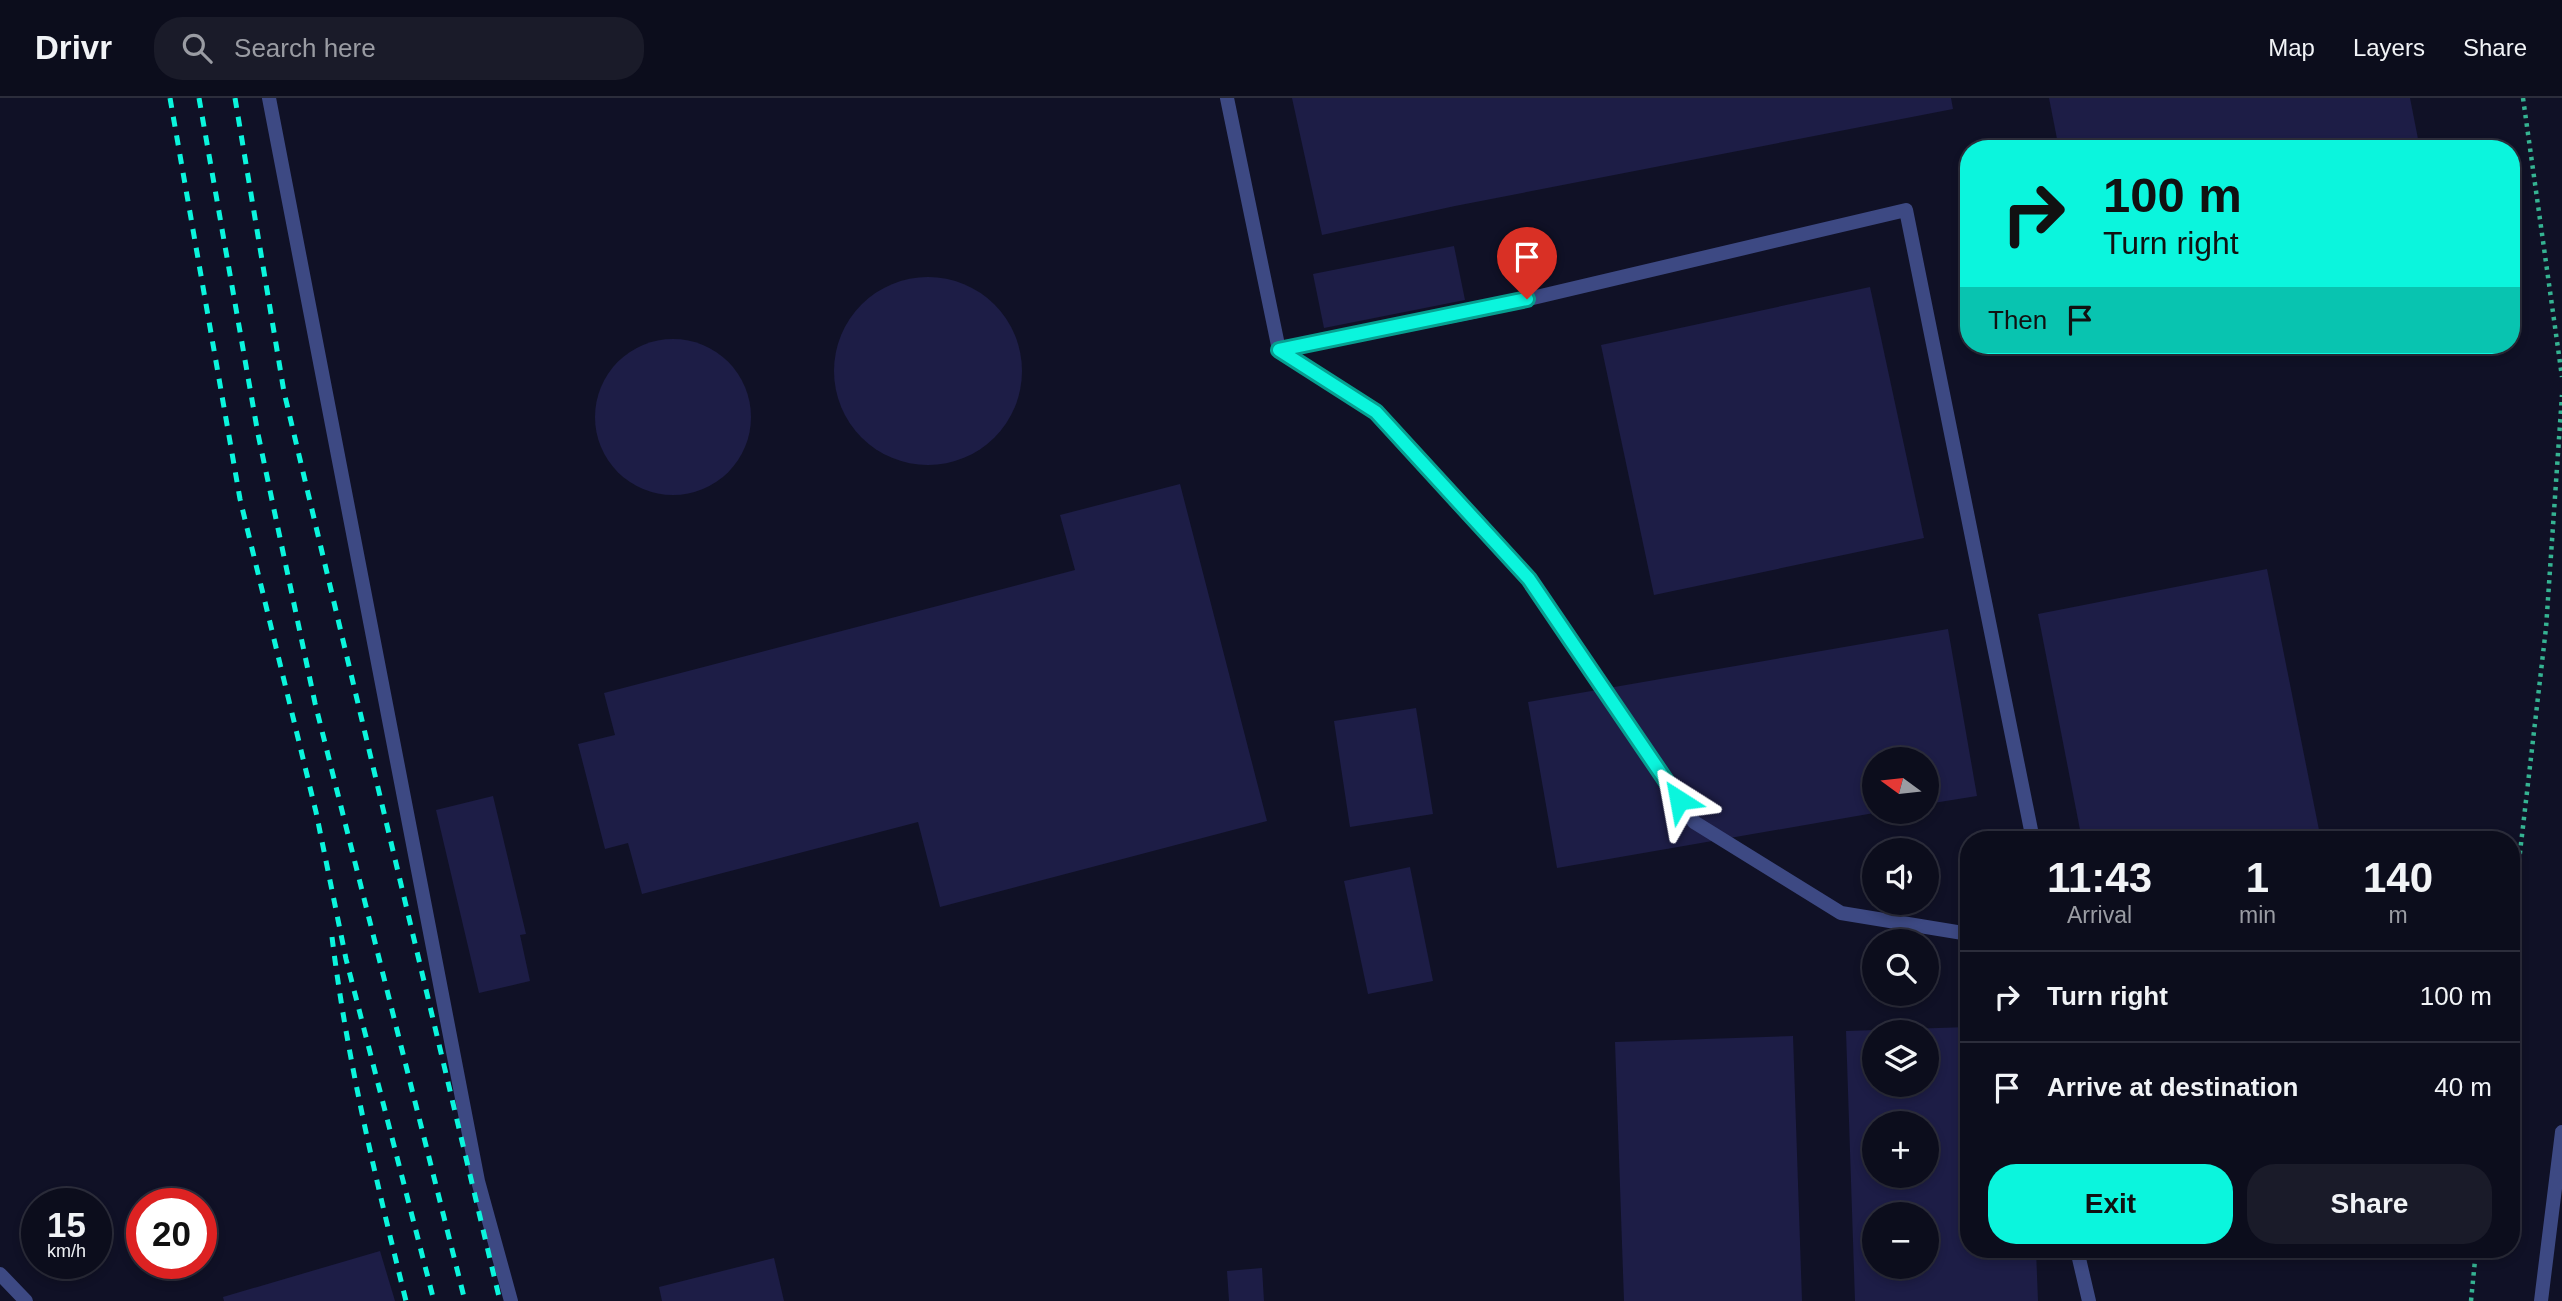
<!DOCTYPE html>
<html lang="en">
<head>
<meta charset="utf-8">
<style>
  body { margin:0; font-family:Helvetica,sans-serif; background:#1a1b29; color:#f1f3f6; height:100vh; display:flex; flex-direction:column; font-size:26px; white-space:nowrap }
  * { box-sizing:border-box; margin:0 }
  p { font-size:23px; color:#9a9ca3 }
  .icon { flex:none; width:38px; height:38px; fill:none; stroke:currentColor; stroke-width:2; stroke-linecap:round; stroke-linejoin:round }
  .map { position:relative; flex:1; overflow:hidden }
  .details { position:absolute; left:1960px; top:733px; width:560px; height:427px; display:flex; flex-direction:column; background:#0c0d1c; border-radius:28px; box-shadow:0 4px 10px #0003,0 0 0 2px #2c2d3b }
  .details>* { flex:none }
  .guide { position:absolute; left:1960px; top:42px; width:560px; height:214px; border-radius:28px; box-shadow:0 4px 10px #0003,0 0 0 2px #2c2d3b; background:#0bf5dd; color:#111; overflow:hidden }
  .needle { width:46px; rotate:285deg }
  .fabs { position:absolute; left:1862px; top:649px; display:grid; gap:14px }
  .fabs a { display:grid; place-items:center; width:77px; height:77px; border-radius:50%; background:#0c0d1c; box-shadow:0 4px 10px #0003,0 0 0 2px #2c2d3b; font-size:35px }
  .speed { position:absolute; left:21px; top:1090px; display:flex; gap:14px; font-size:35px; font-weight:700; text-align:center }
  .speed>* { display:grid; place-content:center; width:91px; height:91px; border-radius:50%; background:#0c0d1c; box-shadow:0 4px 10px #0003,0 0 0 2px #2c2d3b; line-height:1 }
  .speed small { font-size:18px; font-weight:400 }
  .speed .limit { border:10px solid #d22; background:#fff; color:#111 }
  .pin { position:absolute; display:grid; place-items:center; width:60px; height:60px; color:#fff; margin:-72px -30px; border-radius:50% 50% 50% 0; rotate:-45deg; box-shadow:0 0 7px #0007 }
  .pin .icon { rotate:45deg }
  .me { position:absolute; width:77px; margin:-38px; rotate:326deg; stroke-linejoin:round; filter:drop-shadow(0 0 5px #0008) }
  .turn { display:flex; align-items:center; gap:24px; height:147px; padding:0 28px; font-size:32px }
  .turn .icon { width:91px; height:91px; stroke-width:2.5 }
  .turn b { display:block; font-size:49px; line-height:60px }
  .then { display:flex; align-items:center; height:66px; padding:0 28px; background:#0003; gap:14px; font-size:26px }
  .eta { display:flex; justify-content:space-evenly; align-items:center; height:119px; text-align:center }
  .eta b { font-size:42px; font-weight:700; line-height:49px }
  .cta { display:flex; gap:14px; margin-top:auto; padding:14px 28px }
  .cta a { flex:1; height:80px; border-radius:28px; background:#0bf5dd; color:#111; font-size:28px; font-weight:700; line-height:80px; text-align:center }
  .cta a+a { background:#1a1b29; color:#f1f3f6 }
  ul { padding:0; list-style:none }
  li { display:flex; align-items:center; gap:21px; height:91px; padding:0 28px; border-top:2px solid #2c2d3b }
  li div { flex:1 }
  li b { display:block; font-size:26px }
  li em { font-style:normal }
  header { display:flex; align-items:center; gap:42px; box-sizing:border-box; height:98px; padding:0 35px; background:#0c0d1c; border-bottom:2px solid #2c2d3b }
  header strong { font-size:33px }
  nav { display:flex; gap:38px; margin-inline-start:auto; font-size:24px }
  .search { width:490px; height:63px; background:#1a1b29; display:flex; align-items:center; gap:18px; box-sizing:border-box; padding:0 24px; border-radius:28px; color:#9a9ca3; font-size:26px }
  .map>svg:first-child { display:block }
  .building { fill:#1d1d46; fill-rule:evenodd }
  .lines { fill:none; stroke-linecap:round; stroke-linejoin:round }
  .path { stroke:#35b392; stroke-width:4.5; stroke-dasharray:3.5 5; stroke-linecap:butt }
  .service { stroke:#3d4983; stroke-width:14 }
  .rail { stroke:#0bf5dd; stroke-width:5; stroke-dasharray:10 9; stroke-linecap:butt }
  .route-casing { stroke:#079f90; stroke-width:18 }
  .route { stroke:#0bf5dd; stroke-width:12 }
</style>
</head>
<body>
<header>
<strong>Drivr</strong>
<div class="search"><svg class="icon" aria-label="search" viewBox="0 0 24 24"><circle cx="10" cy="10" r="6"/><path d="M15 15l6 6"/></svg>Search here</div>
<nav><a>Map</a><a>Layers</a><a>Share</a></nav>
</header>
<div class="map">
<svg width="2562" height="1203" viewBox="0 0 2562 1203">
  <rect width="100%" height="100%" fill="#101126"/>
  <g class="building">
    <polygon points="1292,0 1951,0 1953,11 1455,108 1322,137"/>
    <polygon points="2049,0 2410,0 2420,51 2059,51"/>
    <polygon points="1454,148 1465,202 1324,230 1313,176"/>
    <circle cx="928" cy="273" r="94"/>
    <polygon points="1870,189 1924,440 1654,497 1601,247"/>
    <circle cx="673" cy="319" r="78"/>
    <polygon points="1180,386 1267,723 940,809 918,724 642,796 628,745 605,751 578,646 615,637 604,595 1075,472 1060,417"/>
    <polygon points="2267,471 2321,742 2082,742 2038,516"/>
    <polygon points="1948,531 1977,698 1927,706 1927,662 1874,662 1874,715 1557,770 1528,604"/>
    <polygon points="1416,610 1433,716 1350,729 1334,623"/>
    <polygon points="493,698 526,836 520,837 530,883 479,895 436,712"/>
    <polygon points="1410,769 1433,883 1368,896 1344,783"/>
    <path d="M1969 929V1152H2036L2038 1203H1855L1846 933ZM1874 934H1927V987H1874ZM1874 1026H1927V1078H1874ZM1874 1116H1927V1169H1874Z"/>
    <polygon points="1793,938 1802,1203 1624,1203 1615,944"/>
    <polygon points="380,1153 395,1203 224,1203 223,1199"/>
    <polygon points="774,1160 784,1203 662,1203 659,1189"/>
    <polygon points="1262,1170 1264,1203 1229,1203 1227,1173"/>
  </g>
  <g class="lines">
    <g class="path">
      <polyline points="2523,0 2562,279"/>
      <polyline points="2511,832 2546,530 2562,297"/>
      <polyline points="2471,1203 2476,1152"/>
    </g>
    <g class="service">
      <polyline points="269,0 478,1083 511,1203"/>
      <polyline points="1227,0 1279,252"/>
      <polyline points="1969,836 1841,815 1694,724 1529,481 1376,314 1279,252 1473,214 1906,112 2033,742"/>
      <polyline points="2077,1152 2089,1203"/>
      <polyline points="0,1176 26,1203"/>
      <polyline points="2541,1203 2562,1034"/>
    </g>
    <g class="rail">
      <polyline points="170,0 240,401 316,714 346,861 434,1203"/>
      <polyline points="199,0 258,336 315,605 465,1203"/>
      <polyline points="235,0 284,294 500,1203"/>
      <path d="M332 839C347 962 376 1082 406 1203"/>
    </g>
  </g>
  <g class="lines">
    <defs>
      <polyline id="route" points="1527,201 1279,252 1376,314 1529,481 1679,702"/>
    </defs>
    <use href="#route" class="route-casing"/>
    <use href="#route" class="route"/>
  </g>
</svg>
<div class="fabs">
<a><svg class="needle" viewBox="-14 -14 28 28"><path d="M0-13l5 13h-10z" fill="#e53935"/><path d="M0 13l5-13h-10z" fill="#9a9ca3"/></svg></a>
<a><svg class="icon" aria-label="sound" viewBox="0 0 24 24"><path d="M4 9h4l5-4v14l-5-4H4zM17 9q2 3 0 6"/></svg></a>
<a><svg class="icon" aria-label="search" viewBox="0 0 24 24"><circle cx="10" cy="10" r="6"/><path d="M15 15l6 6"/></svg></a>
<a><svg class="icon" aria-label="layers" viewBox="0 0 24 24"><path d="M12 4l9 5-9 5-9-5zM3 14l9 5 9-5"/></svg></a>
<a>+</a>
<a>−</a>
</div>
<div class="speed"><div>15<small>km/h</small></div><div class="limit">20</div></div>
<div class="pin" style="left:1527px;top:201px;background:#d93025"><svg class="icon" aria-label="arrive" viewBox="0 0 24 24"><path d="M6 21V4h12l-3 4 3 4H6"/></svg></div>
<svg class="me" style="left:1679px;top:702px" viewBox="-20 -20 40 40"><path d="M0-17L14 15 0 8-14 15z" fill="#0bf5dd" stroke="#fff" stroke-width="4"/></svg>
<div class="guide">
<div class="turn"><svg class="icon" aria-label="right" viewBox="0 0 24 24"><path d="M7 20v-9h11M14 6l5 5-5 5"/></svg><div><b>100 m</b>Turn right</div></div>
<div class="then">Then<svg class="icon" aria-label="arrive" viewBox="0 0 24 24"><path d="M6 21V4h12l-3 4 3 4H6"/></svg></div>
</div>
<section class="details">
<div class="eta">
<div><b>11:43</b><p>Arrival</p></div>
<div><b>1</b><p>min</p></div>
<div><b>140</b><p>m</p></div>
</div>
<ul>
<li><svg class="icon" aria-label="right" viewBox="0 0 24 24"><path d="M7 20v-9h11M14 6l5 5-5 5"/></svg><div><b>Turn right</b></div><em>100 m</em></li>
<li><svg class="icon" aria-label="arrive" viewBox="0 0 24 24"><path d="M6 21V4h12l-3 4 3 4H6"/></svg><div><b>Arrive at destination</b></div><em>40 m</em></li>
</ul>
<div class="cta"><a>Exit</a><a>Share</a></div>
</section>
</div>
</body>
</html>
